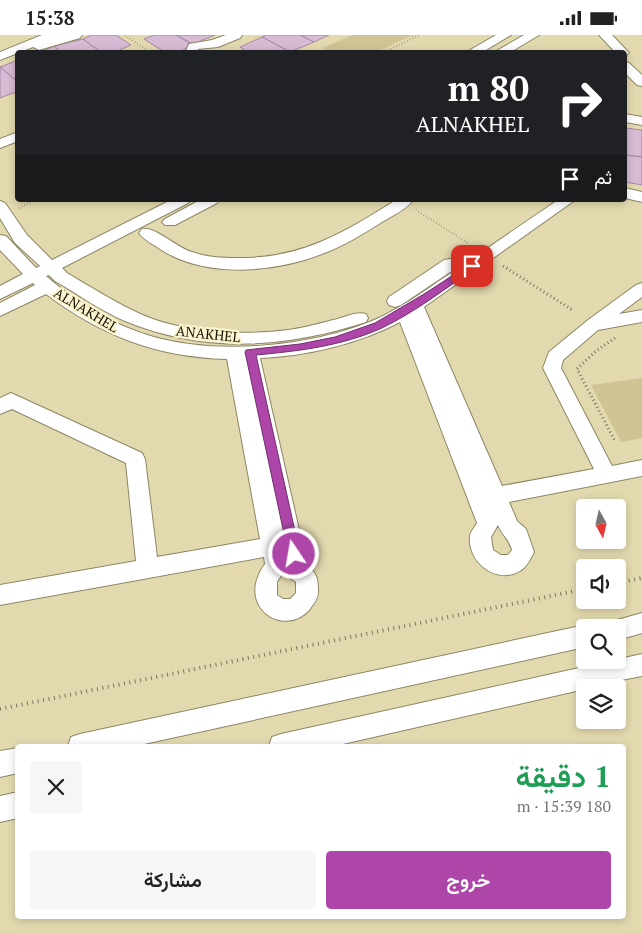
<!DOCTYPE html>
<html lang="ar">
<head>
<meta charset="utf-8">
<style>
  body { margin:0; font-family:"PT Serif",Vazirmatn,serif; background:#f6f6f6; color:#222; direction:rtl; height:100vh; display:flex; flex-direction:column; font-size:19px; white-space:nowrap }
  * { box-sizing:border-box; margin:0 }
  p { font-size:16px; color:#767676 }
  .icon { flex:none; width:28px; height:28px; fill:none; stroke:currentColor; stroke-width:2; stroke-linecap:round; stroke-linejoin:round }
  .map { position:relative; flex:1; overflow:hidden; direction:ltr }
  .sheet { position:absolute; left:15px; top:709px; width:611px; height:175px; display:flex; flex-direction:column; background:#fff; border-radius:5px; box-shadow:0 2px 8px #0003; direction:rtl }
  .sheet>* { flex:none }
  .banner { position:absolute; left:15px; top:15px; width:612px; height:152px; border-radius:5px; box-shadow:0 2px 8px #0003; direction:rtl; background:#202124; color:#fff; overflow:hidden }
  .needle { width:32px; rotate:172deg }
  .tools { position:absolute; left:576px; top:464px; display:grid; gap:10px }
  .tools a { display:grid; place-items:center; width:50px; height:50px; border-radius:5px; background:#fff; box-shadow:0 2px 8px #0003; font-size:25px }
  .pin { position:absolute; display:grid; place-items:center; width:42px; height:42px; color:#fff; margin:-21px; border-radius:10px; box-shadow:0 2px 8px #0006 }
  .me { position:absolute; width:55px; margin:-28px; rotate:348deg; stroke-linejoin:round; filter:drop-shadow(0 0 4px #0008) }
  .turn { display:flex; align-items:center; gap:18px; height:105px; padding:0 15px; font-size:22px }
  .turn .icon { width:65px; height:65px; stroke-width:2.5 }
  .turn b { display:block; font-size:35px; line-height:42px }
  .then { display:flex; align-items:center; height:48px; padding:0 15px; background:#0003; gap:10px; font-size:19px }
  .round { display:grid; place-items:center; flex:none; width:52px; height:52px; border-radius:5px; background:#f6f6f6 }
  .head { display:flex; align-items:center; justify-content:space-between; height:85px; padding:0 15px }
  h1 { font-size:30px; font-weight:600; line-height:38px; color:#1e9e55 }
  .cta { display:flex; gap:10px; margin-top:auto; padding:10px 15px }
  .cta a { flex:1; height:58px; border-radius:5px; background:#ae46a9; color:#fff; font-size:20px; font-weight:600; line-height:58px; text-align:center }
  .cta a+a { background:#f6f6f6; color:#222 }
  .status { display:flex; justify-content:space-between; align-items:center; height:35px; padding:0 25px; background:#fff; direction:ltr }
  .status svg { height:14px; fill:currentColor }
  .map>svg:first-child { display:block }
  .built { fill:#e3d9af; fill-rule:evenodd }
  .green { fill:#cfc494 }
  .building { fill:#d7bad4; stroke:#a58aa3 }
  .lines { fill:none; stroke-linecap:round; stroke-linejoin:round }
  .minor-casing { stroke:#8d8664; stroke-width:2 }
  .path-far2 { stroke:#7d775f; stroke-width:2; stroke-dasharray:0.5 2.5; stroke-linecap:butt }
  .path-far1 { stroke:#7d775f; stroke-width:3; stroke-dasharray:1 3; stroke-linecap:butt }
  .path { stroke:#7d775f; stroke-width:4; stroke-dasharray:1 4.5; stroke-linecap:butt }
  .minor { fill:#fff; fill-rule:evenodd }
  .route { fill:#ae46a9; stroke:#712e6e }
  .labels { text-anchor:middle; stroke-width:4.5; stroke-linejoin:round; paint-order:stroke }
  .street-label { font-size:14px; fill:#151205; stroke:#fcf4cf }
</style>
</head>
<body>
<div class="status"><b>15:38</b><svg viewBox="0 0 49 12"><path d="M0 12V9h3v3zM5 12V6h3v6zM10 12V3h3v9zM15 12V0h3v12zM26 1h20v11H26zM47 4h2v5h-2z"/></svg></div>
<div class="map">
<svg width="642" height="899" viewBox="0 0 642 899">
  <rect width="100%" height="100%" fill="#efe7c2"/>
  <path class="built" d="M0 0H642V899H0ZM18 18H625V165H18ZM585 472H618V505H585ZM585 532H618V565H585ZM585 592H618V625H585ZM585 652H618V685H585ZM18 711H624V881H18Z"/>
  <g class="green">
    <polygon points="352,0 413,0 376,17 331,17 323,13"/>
    <polygon points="642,343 642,403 621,407 591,350"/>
  </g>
  <g class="building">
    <polygon points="92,0 116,0 131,10 113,18 102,18 83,4"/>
    <polygon points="154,0 176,0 193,10 177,18 166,18 144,4"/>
    <polygon points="176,0 215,0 193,9"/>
    <polygon points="266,0 300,0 314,7 290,17 262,2"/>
    <polygon points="300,0 329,0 314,7"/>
    <polygon points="262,2 290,17 249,18 240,12"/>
    <polygon points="83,4 102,18 62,18 54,11"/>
    <polygon points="54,11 62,18 38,18"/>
    <polygon points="18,25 18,47 0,32"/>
    <polygon points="0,32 18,47 18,56 0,63"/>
    <polygon points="625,93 642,95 642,122 625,120"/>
    <polygon points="625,120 642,122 642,150 625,147"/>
  </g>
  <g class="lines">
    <defs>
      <g id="minor">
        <polygon points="42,0 82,0 80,3 39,15 33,12 0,25 0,17"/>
        <polygon points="226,0 242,0 240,3 218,12 198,14 197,18 185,18 189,9 212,5"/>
        <polygon points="496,0 511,0 481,18 465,18"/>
        <polygon points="524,0 539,0 509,18 493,18"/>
        <polygon points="599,0 612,0 629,18 625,21 625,18 616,18"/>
        <polygon points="625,27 629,28 642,40 642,51 637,50 625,38"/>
        <polygon points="625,79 642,82 642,90 625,87"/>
        <polygon points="18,97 18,106 0,113 0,104"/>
        <polygon points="625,153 642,157 642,167 625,163"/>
        <path d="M171 165H190L188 168 62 233 67 238C89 251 111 265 134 276 177 298 240 301 288 295 303 293 318 289 333 285 344 283 355 276 366 279L368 283 366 287C285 313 205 319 125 286 101 276 78 259 55 246L49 240 46 241C77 268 115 291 154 302 221 321 319 311 381 282 405 270 426 255 448 240 485 215 521 190 558 165H575L424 272 502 451 594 434 543 333 549 317 588 285 636 250 642 248V262L619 279 642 275V287L598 295 563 325 561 333 612 431 642 425V441L509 467 517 486 526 494 534 517C531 523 526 533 520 536 497 550 467 527 470 501 470 497 475 492 477 488L400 287C358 309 307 321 260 323L307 530C317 538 318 544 318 557 318 564 314 568 310 574 285 604 234 572 265 529L264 522 0 570V550L136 526 126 428 12 374 0 379V363L11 358 142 418 145 424 157 522 260 504 227 324C156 322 102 301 46 259L0 281V268L35 250 33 248 0 264V251L23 239 0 215V200L6 201 36 233 40 231 15 208 0 183V166L5 168 27 200 52 225ZM498 490C502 500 509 504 512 515L508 520H501L493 515 491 502ZM286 533 289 542 296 547V558L290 564H283L277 560V547Z"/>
        <polygon points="200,165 219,165 217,168 175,190 165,190 162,187 165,184"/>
        <path d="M396 165H413C407 174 392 181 382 187 363 199 344 211 322 219 273 238 202 244 157 212 151 208 143 204 139 198L142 194C155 191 177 213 192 217 208 223 225 223 241 223 303 223 345 197 396 165Z"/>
        <polygon points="450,224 456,225 458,229 456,233 401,270 395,272 389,270 387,266 389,262 444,225"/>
        <polygon points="642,578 642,598 618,605 618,592 607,592 610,587"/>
        <polygon points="585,590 591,592 585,592 585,612 135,711 68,711 71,702 80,699"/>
        <polygon points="642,619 642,641 585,652 585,654 334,711 269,711 272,702 281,699"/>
        <polygon points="18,713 18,738 0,742 0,716"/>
        <polygon points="18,757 18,783 0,787 0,761"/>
      </g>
    </defs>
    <use href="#minor" class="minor-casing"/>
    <g class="path-far2">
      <polyline points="125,0 151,18"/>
      <polyline points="383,18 419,0"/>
      <polyline points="19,173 35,165"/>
      <polyline points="416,175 468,208"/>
    </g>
    <g class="path-far1">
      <polyline points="503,231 574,276"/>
      <polyline points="615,303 596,316 577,334 615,406"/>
    </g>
    <g class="path">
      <polyline points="618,548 642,543"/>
      <polyline points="0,674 585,554"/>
    </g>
    <use href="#minor" class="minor"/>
  </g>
  <path class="route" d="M472 228 477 231 475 233C445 254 415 277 382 293 342 311 299 316 256 320L300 519 298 522 294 524 289 522 245 317 246 315 300 309 335 302 375 288 424 259Z"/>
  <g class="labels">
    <g class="street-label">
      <text transform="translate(86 275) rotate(31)" y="5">ALNAKHEL</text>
      <text transform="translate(208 299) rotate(6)" y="5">ANAKHEL</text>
    </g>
  </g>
</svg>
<div class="tools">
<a><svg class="needle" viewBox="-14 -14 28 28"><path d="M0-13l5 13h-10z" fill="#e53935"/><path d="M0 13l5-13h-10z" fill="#767676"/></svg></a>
<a><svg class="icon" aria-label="sound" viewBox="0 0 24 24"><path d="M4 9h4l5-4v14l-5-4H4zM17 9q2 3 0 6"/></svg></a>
<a><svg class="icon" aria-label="search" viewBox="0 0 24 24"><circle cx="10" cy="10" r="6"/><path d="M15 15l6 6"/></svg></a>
<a><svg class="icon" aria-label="layers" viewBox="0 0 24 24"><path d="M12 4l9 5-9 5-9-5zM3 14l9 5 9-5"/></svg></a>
</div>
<div class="pin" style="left:472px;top:231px;background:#d93025"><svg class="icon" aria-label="arrive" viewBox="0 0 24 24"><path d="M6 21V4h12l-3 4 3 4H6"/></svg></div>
<svg class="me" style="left:294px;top:519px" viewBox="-20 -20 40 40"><circle r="17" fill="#ae46a9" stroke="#fff" stroke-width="3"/><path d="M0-11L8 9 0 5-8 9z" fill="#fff"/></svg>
<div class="banner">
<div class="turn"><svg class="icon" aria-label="right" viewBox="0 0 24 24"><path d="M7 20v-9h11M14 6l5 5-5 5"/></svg><div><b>80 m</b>ALNAKHEL</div></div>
<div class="then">ثم<svg class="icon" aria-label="arrive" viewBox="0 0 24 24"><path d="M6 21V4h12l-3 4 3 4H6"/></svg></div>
</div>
<section class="sheet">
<div class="head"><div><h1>1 دقيقة</h1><p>180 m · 15:39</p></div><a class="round"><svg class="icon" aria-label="close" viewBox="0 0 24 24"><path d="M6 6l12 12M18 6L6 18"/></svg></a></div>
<div class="cta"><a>خروج</a><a>مشاركة</a></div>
</section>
</div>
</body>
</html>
